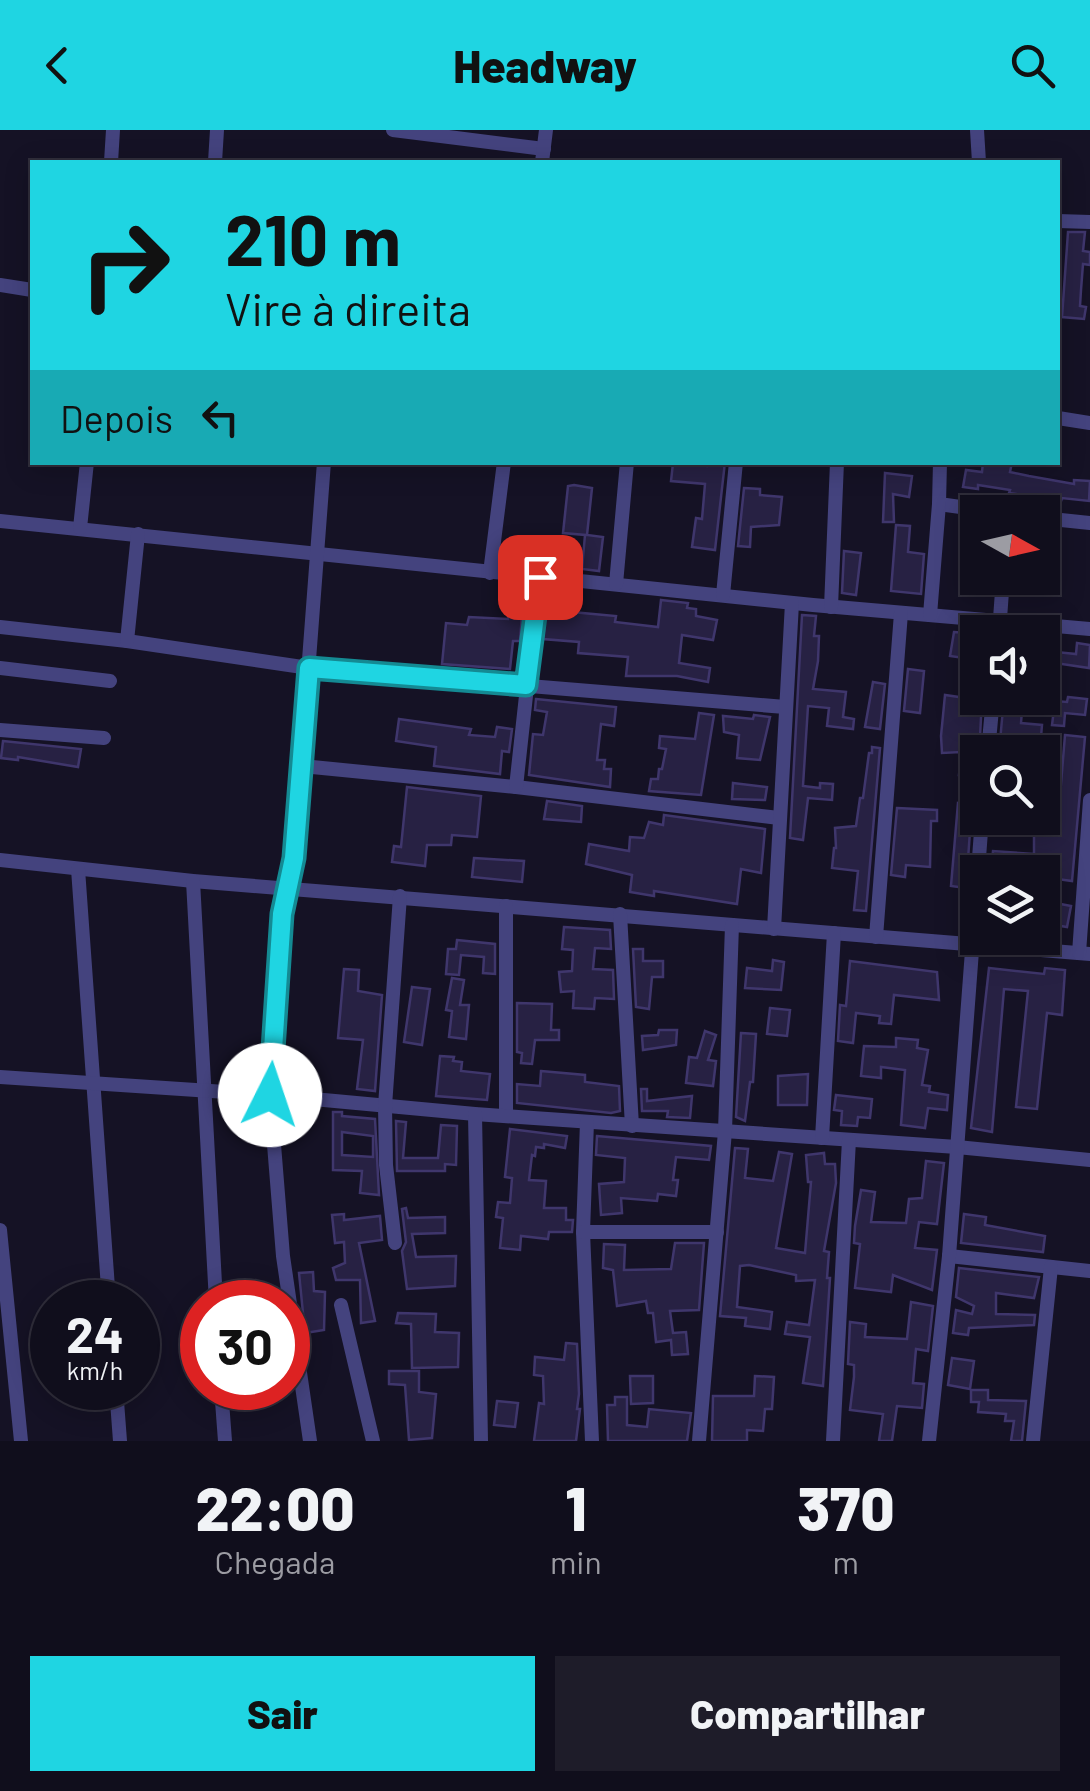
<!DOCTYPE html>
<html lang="pt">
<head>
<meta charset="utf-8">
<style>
  body { margin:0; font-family:Barlow,sans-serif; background:#1e1c29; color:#f1f3f6; height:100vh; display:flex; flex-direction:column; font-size:38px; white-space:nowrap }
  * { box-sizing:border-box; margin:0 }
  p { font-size:32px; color:#9c9ca3 }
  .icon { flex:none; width:55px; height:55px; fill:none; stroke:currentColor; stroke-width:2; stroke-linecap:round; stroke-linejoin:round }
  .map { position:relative; height:1311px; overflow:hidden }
  .panel { display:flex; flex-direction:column; background:#100e1c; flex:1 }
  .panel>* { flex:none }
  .top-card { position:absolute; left:30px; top:30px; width:1030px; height:305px; border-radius:0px; box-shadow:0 5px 25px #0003,0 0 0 2px #302e3b; background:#1fd5e2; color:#111; overflow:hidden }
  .needle { width:65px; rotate:98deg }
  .buttons { position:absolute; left:960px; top:365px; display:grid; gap:20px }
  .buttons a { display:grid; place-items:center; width:100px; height:100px; border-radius:0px; background:#100e1c; box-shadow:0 5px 25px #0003,0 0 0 2px #302e3b; font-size:50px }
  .speed { position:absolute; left:30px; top:1150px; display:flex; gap:20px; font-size:50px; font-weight:700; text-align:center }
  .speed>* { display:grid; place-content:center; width:130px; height:130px; border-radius:50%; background:#100e1c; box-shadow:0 5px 25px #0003,0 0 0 2px #302e3b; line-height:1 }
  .speed small { font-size:25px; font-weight:400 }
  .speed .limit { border:15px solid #d22; background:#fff; color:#111 }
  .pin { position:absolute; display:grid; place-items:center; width:85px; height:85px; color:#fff; margin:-42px; border-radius:20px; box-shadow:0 5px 15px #0006 }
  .me { position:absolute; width:110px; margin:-55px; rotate:4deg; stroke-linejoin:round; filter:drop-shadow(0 0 8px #0008) }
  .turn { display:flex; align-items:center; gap:35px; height:210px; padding:0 30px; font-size:45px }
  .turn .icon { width:130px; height:130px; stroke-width:2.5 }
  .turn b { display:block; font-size:70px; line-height:85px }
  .then { display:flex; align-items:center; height:95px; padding:0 30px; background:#0003; gap:20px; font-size:38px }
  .eta { display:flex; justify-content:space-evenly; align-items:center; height:170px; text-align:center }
  .eta b { font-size:60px; font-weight:800; line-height:70px }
  .action { display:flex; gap:20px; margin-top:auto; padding:20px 30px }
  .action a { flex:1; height:115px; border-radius:0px; background:#1fd5e2; color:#111; font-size:40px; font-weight:800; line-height:115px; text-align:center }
  .action a+a { background:#1e1c29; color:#f1f3f6 }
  header { display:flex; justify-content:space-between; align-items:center; height:130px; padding:0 30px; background:#1fd5e2; color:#111; font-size:45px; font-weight:800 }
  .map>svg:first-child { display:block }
  .building { fill:#272143; stroke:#3f366c; stroke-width:2.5; fill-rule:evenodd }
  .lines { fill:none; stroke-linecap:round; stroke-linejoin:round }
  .minor { stroke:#44437e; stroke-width:14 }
  .route-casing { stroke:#148a93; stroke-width:25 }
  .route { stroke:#1fd5e2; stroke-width:18 }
</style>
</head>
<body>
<header><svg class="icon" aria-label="back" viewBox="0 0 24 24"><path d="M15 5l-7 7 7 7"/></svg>Headway<svg class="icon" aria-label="search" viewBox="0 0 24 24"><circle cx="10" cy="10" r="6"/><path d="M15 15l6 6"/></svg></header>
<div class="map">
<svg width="1090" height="1311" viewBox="0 0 1090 1311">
  <rect width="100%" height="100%" fill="#151225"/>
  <g class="building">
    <polygon points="1068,102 1085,102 1083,121 1090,122 1090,135 1083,134 1081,160 1080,176 1086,177 1084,189 1062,187"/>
    <polygon points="708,332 725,332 715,420 692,417 696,388 702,389 705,354 671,351 673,333 707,336"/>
    <polygon points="983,332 1012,332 1010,342 1029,346 1074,354 1074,350 1090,351 1089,371 1062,368 1061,371 1009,363 1010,360 978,355 978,359 963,357 966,340 982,342"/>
    <polygon points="885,343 912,346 909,367 893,364 894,392 883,392"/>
    <polygon points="574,355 592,358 587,405 603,407 599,441 582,439 585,405 563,403 568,356"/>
    <polygon points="744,358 760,359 760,365 782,367 779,395 751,397 750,417 738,416"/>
    <polygon points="896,395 910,396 908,422 924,424 921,464 891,461"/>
    <polygon points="844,421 861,423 856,465 842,463"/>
    <polygon points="512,457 524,458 520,511 513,511 510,539 442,534 446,493 467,495 469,487 508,489"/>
    <polygon points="661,470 688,473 687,478 696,479 696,486 717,490 713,510 682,505 679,533 710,538 708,552 677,546 626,546 628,527 578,523 579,512 543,509 546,481 558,482 559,472 573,474 572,482 616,486 615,492 658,497"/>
    <polygon points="802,485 816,486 814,506 819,506 818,531 813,559 846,562 843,587 854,589 853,599 827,596 829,578 808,576 803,656 820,658 820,653 833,654 832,670 808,668 803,710 790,708"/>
    <polygon points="954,502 978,504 978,530 950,526"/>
    <polygon points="1077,513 1090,515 1089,538 1055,533 1057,522 1076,524"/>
    <polygon points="908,539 924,541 920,583 904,581"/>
    <polygon points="972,539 978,540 978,568 982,568 978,646 959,645 961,622 942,623 941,606 945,565 966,568"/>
    <polygon points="873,552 885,554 880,599 865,597"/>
    <polygon points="1068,567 1087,569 1085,585 1065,583 1064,596 1052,595 1055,571 1067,572"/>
    <polygon points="1004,568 1023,568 1021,593 1042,595 1041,607 1016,605 1014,622 999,622"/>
    <polygon points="536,569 616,577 614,596 601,594 597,630 605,630 604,639 611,639 610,657 529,645 533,604 543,605 547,582 535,580"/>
    <polygon points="699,583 714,585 701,665 649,661 651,649 658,649 659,639 662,639 666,619 659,618 660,606 695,609"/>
    <polygon points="754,585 770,587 760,630 737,628 739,605 724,602 723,586 753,589"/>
    <polygon points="399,589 471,599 469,605 495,607 497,597 512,599 509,622 502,621 500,644 434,636 436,617 396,611"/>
    <polygon points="1065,605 1085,607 1072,751 1057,749 1059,735 1032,735 1032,742 991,742 993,721 1034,724 1034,704 1015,702 1016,688 1055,688 1056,677 1059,678"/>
    <polygon points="3,611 81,619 78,637 18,627 18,630 1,628"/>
    <polygon points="872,617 880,618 866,781 854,780 858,741 832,738 834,718 836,718 835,698 856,696 860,668 863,668 869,623 872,623"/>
    <polygon points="733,653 767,657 765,670 732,669"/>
    <polygon points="407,657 481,666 477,707 452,705 451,715 427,715 425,736 392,732 394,716 401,717"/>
    <polygon points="547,671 582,676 581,692 544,689"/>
    <polygon points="958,673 977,675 971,687 966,758 951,756"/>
    <polygon points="897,678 937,680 937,691 931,691 930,737 906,735 905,747 891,745"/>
    <polygon points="664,685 765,699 761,743 741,739 737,774 654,761 654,766 630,762 632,745 586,734 589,714 629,721 630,707 644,708 649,692 663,695"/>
    <polygon points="474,728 524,731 522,752 472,747"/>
    <polygon points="1045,771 1071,776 1067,797 1042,793"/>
    <polygon points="564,797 610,800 611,819 595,818 593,839 613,840 614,869 595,868 594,879 573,878 574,861 561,862 559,842 572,841 573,820 562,819"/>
    <polygon points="457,810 495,814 495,844 483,843 484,827 461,825 459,845 446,844 448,819 456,819"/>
    <polygon points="633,819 643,819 643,831 663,831 663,847 652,847 649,879 636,877"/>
    <polygon points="773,830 784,832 781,860 745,858 747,838 772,841"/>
    <polygon points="850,831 937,842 939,870 894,865 891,894 879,893 880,886 856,883 853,913 838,911 840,875 846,876"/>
    <polygon points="989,838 1044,844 1045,838 1065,840 1062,885 1047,883 1037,979 1016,977 1028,861 1004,859 992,1002 971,998"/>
    <polygon points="344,839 359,840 358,861 382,865 375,961 357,959 363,910 338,908"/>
    <polygon points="452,848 464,850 460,875 469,875 466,909 449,907 452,881 446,880"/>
    <polygon points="412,857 430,859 422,915 404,912"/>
    <polygon points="517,873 552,874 551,900 559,900 559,910 535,910 532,934 521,933 522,923 517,922"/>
    <polygon points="770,878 790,880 787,906 767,904"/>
    <polygon points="659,900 677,900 676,915 643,920 642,906 658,905"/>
    <polygon points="705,901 716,905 708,930 716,931 713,956 686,953 689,927 697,928"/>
    <polygon points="741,903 756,904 753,952 750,952 745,991 736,987"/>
    <polygon points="896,908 918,910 917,918 928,920 922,955 930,956 929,962 948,965 947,980 928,978 925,998 901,995 905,940 881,937 881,948 861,946 864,916 896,917"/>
    <polygon points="440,926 454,927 453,931 462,932 461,941 490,944 487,970 436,966"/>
    <polygon points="541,941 585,945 585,952 619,956 620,981 611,983 517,973 517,954 540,956"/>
    <polygon points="808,944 807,975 778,975 778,946"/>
    <polygon points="641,959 647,959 647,971 692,966 690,988 667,987 668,981 642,981"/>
    <polygon points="836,965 872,969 870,988 858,987 857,996 841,995 842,981 834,980"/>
    <path d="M333 982H342V986L375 989 379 1065 360 1063 362 1041 333 1040ZM342 1002 373 1006V1027L342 1025Z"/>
    <polygon points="396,991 406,992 403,1028 438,1028 441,995 457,996 456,1035 445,1034 445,1041 397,1041"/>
    <polygon points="510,999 567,1006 565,1018 544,1014 544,1018 536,1017 535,1026 532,1025 529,1050 546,1051 544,1078 566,1078 566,1090 573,1090 572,1102 549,1102 548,1109 521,1106 520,1120 500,1118 503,1088 496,1087 498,1072 510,1073 512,1048 505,1047"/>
    <polygon points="597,1006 711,1016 709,1030 676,1027 673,1050 678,1050 676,1066 658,1064 657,1071 621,1068 622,1083 601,1085 599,1054 624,1052 625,1028 596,1025"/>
    <polygon points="735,1018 748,1019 745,1048 773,1051 779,1022 792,1024 776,1118 805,1123 811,1052 808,1052 806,1025 824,1023 825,1034 835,1034 836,1053 824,1121 829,1122 827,1148 830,1148 823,1256 803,1253 810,1207 785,1204 787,1192 809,1195 815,1150 796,1151 796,1145 749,1135 740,1136 737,1177 772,1182 770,1199 745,1196 746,1188 720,1186"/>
    <polygon points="926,1031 944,1033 937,1094 919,1092 915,1118 937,1120 932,1160 893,1145 891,1162 855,1158 860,1114 854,1113 855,1096 861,1060 875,1062 871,1092 906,1093 909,1069 922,1068"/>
    <polygon points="406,1078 408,1088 445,1087 445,1103 412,1104 416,1127 456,1126 455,1156 407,1159 402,1121 406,1112 402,1079"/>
    <polygon points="344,1084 344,1090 380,1086 382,1110 359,1113 375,1191 361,1193 360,1150 336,1150 333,1138 345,1133 344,1112 335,1113 332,1085"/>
    <polygon points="964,1084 986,1087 985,1095 1045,1106 1043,1122 961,1113"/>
    <polygon points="675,1113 704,1113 699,1180 670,1181 673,1203 686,1202 688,1224 672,1225 671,1210 656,1212 653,1183 648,1183 646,1171 617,1176 613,1140 603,1138 604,1114 625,1115 624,1140 671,1139"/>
    <polygon points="959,1138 1039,1147 1034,1168 996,1163 996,1184 1035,1185 1034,1195 969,1198 968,1205 953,1203 956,1180 972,1184 974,1176 956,1167"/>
    <polygon points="313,1142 314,1161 325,1162 324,1200 305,1203 299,1143"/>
    <polygon points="911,1172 933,1176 928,1221 916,1219 913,1253 924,1254 922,1278 897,1276 892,1311 879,1311 883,1284 850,1280 854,1247 854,1235 848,1234 850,1192 866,1194 865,1207 907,1209"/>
    <polygon points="398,1183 436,1184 435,1202 459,1203 458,1237 412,1238 411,1194 396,1193"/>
    <polygon points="566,1213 577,1214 579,1264 577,1279 580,1279 576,1311 534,1311 539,1273 544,1274 543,1246 534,1245 535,1227 564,1230"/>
    <polygon points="952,1228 974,1231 970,1259 948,1255"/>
    <polygon points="389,1241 419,1241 419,1262 436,1264 432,1308 409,1310 405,1255 389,1254"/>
    <polygon points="630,1246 653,1246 653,1273 631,1274"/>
    <polygon points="755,1246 774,1247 772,1279 765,1279 763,1301 747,1300 747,1311 712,1311 713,1266 754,1266"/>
    <polygon points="971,1260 988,1260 988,1270 1026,1271 1022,1311 1011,1311 1014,1291 1005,1291 1006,1284 978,1282 979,1272 971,1272"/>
    <polygon points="615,1267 627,1267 627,1295 647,1297 649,1279 691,1283 687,1311 608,1311 607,1275 615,1275"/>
    <polygon points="497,1271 518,1273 515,1297 494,1295"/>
  </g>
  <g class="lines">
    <g class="minor">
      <polyline points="393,0 544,19"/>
      <polyline points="977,0 979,32"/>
      <polyline points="111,32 113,0"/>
      <polyline points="215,32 217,0"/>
      <polyline points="542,32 546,0"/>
      <polyline points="1058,91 1090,92"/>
      <polyline points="0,155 32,160"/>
      <polyline points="1058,288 1090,293"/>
      <polyline points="940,332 939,374 996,382"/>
      <polyline points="1042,388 1090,393"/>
      <polyline points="0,391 813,475 1090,499"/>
      <polyline points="80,398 87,332"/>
      <polyline points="490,443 504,332"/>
      <polyline points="616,454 627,332"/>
      <polyline points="723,465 736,332"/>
      <polyline points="831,477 837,332"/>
      <polyline points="930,485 939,374"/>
      <polyline points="0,497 127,511 309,538 785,577"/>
      <polyline points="999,502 1003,448"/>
      <polyline points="127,511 138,404"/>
      <polyline points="0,538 110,551"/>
      <polyline points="0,600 104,608"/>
      <polyline points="988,622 993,568"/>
      <polyline points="302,636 516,657 779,688"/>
      <polyline points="516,657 539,447"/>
      <polyline points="0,730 193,751 1090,824"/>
      <polyline points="78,739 109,1172"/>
      <polyline points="193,751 216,1172"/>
      <polyline points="506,776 506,986"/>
      <polyline points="620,784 632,996"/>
      <polyline points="774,799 792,473"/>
      <polyline points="876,807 901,483"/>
      <polyline points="1079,823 1090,670"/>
      <polyline points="0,947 270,965 475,984 957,1017 1090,1030"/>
      <polyline points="475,984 481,1311"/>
      <polyline points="587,992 583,1102 592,1311"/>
      <polyline points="822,1008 834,803"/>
      <polyline points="0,1100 21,1311"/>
      <polyline points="583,1102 717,1102"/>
      <polyline points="395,1113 386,1035 385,976 400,766"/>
      <polyline points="949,1126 1090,1141"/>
      <polyline points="341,1175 373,1311"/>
      <polyline points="116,1258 120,1311"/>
      <polyline points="221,1258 225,1311"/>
      <polyline points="310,1311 283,1126 270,965 282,785 294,728 324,332"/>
      <polyline points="699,1311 725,1001 732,795"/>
      <polyline points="833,1311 849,1010"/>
      <polyline points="929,1311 949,1126 982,688"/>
      <polyline points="1033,1311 1051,1137"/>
    </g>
  </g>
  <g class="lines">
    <defs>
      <polyline id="route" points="270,965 282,784 294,728 309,538 526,555 540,447"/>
    </defs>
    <use href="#route" class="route-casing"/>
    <use href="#route" class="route"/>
  </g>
</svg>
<div class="buttons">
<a><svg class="needle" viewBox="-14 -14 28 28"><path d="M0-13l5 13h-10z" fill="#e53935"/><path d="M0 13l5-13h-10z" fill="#9c9ca3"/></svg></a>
<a><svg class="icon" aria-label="sound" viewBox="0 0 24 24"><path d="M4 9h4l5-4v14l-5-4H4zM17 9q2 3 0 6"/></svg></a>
<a><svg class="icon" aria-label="search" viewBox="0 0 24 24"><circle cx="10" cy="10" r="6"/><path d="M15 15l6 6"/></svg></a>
<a><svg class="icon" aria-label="layers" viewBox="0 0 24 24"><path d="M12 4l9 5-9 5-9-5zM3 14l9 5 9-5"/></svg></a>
</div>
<div class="speed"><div>24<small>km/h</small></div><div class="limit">30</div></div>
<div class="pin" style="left:540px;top:447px;background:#d93025"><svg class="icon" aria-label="arrive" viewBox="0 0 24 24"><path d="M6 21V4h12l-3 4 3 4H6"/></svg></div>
<svg class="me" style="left:270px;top:965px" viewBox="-20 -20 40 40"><circle r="19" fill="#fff"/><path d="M0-13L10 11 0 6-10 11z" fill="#1fd5e2"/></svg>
<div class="top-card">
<div class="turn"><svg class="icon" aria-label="right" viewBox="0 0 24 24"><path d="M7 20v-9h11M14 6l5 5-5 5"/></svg><div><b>210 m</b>Vire à direita</div></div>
<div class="then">Depois<svg class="icon" aria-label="left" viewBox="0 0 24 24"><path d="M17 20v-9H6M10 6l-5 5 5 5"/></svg></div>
</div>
</div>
<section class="panel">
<div class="eta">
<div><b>22:00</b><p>Chegada</p></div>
<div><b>1</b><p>min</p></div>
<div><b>370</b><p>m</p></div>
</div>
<div class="action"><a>Sair</a><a>Compartilhar</a></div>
</section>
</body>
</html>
